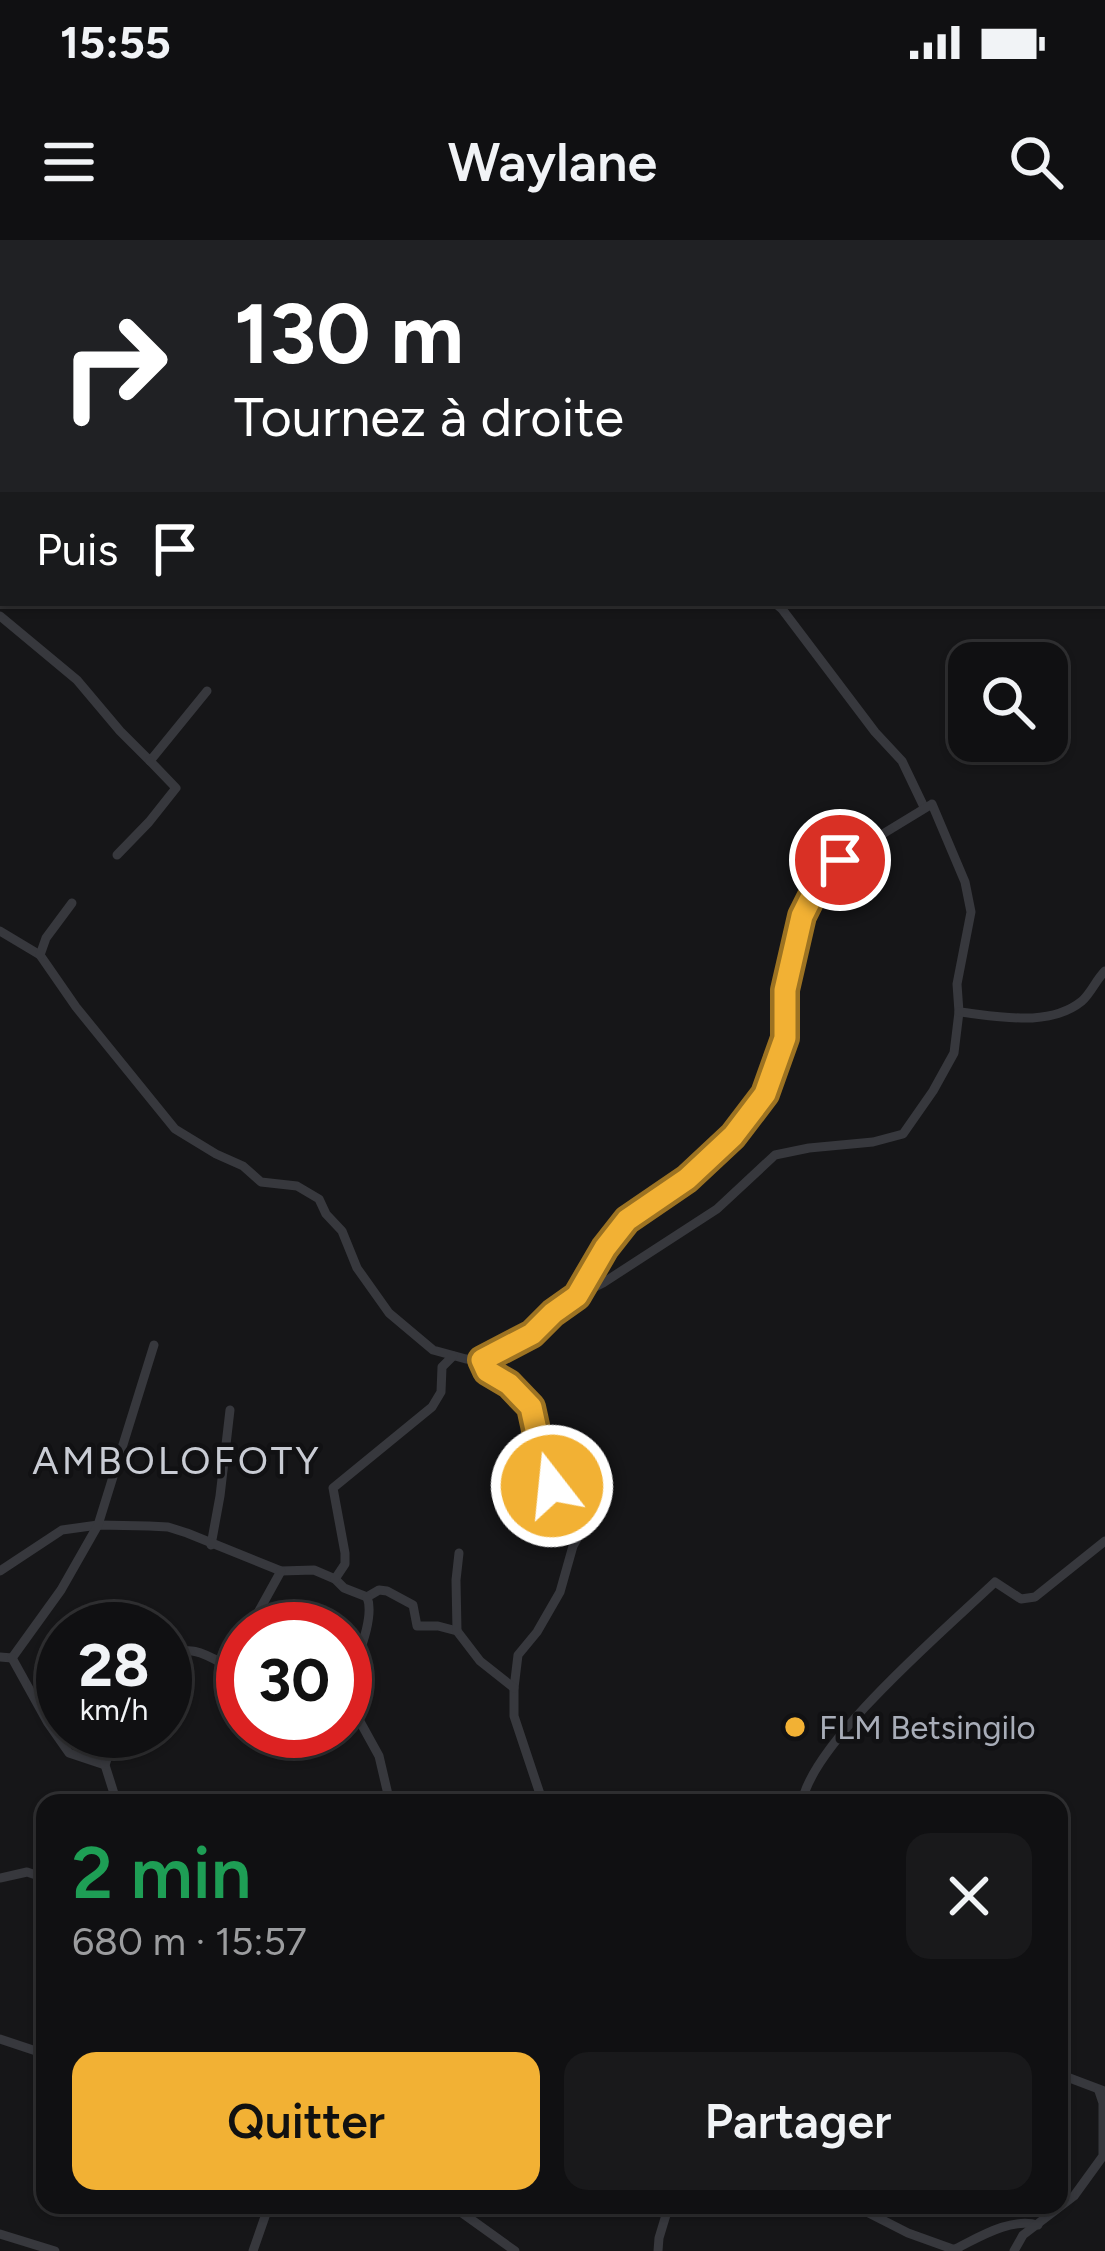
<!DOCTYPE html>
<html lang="fr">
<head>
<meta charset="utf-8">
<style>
  body { margin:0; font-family:Figtree,sans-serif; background:#19191b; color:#f1f3f6; height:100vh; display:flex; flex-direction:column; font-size:45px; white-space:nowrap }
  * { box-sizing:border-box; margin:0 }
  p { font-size:39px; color:#9c9d9f }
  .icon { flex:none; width:66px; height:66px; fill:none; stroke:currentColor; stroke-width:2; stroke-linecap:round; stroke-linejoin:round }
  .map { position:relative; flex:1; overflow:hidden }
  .drawer { position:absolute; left:36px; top:1554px; width:1032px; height:420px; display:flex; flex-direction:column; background:#101012; border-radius:24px; box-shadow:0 3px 9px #0004,0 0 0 3px #303032 }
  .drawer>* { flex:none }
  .top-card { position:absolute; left:0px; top:0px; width:1107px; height:366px; box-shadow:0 3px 9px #0004,0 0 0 3px #303032; background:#202124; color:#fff; overflow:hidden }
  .tools { position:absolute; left:948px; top:402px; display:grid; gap:24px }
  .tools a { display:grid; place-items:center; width:120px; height:120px; border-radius:24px; background:#101012; box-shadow:0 3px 9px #0004,0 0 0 3px #303032; font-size:60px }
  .speed { position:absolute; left:36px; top:1362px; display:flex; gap:24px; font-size:60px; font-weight:700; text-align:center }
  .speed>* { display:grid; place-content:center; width:156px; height:156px; border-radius:50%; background:#101012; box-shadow:0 3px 9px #0004,0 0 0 3px #303032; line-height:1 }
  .speed small { font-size:30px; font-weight:400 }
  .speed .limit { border:18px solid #d22; background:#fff; color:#111 }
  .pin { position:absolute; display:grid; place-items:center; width:102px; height:102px; color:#fff; margin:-51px; border:6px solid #fff; border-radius:50%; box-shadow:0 3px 12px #0007 }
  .me { position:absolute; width:132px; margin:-66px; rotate:344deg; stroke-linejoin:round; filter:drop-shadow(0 0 9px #0008) }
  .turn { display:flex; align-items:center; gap:42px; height:252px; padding:0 36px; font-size:54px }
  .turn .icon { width:156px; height:156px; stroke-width:2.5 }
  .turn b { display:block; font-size:84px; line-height:102px }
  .then { display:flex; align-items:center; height:114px; padding:0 36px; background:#0003; gap:24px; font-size:45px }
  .round { display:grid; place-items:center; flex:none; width:126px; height:126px; border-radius:24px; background:#19191b }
  .head { display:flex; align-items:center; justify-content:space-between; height:204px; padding:0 36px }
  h1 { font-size:72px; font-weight:600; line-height:90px; color:#1e9e55 }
  .action { display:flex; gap:24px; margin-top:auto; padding:24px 36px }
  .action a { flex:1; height:138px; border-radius:24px; background:#f2b134; color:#111; font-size:48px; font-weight:600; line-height:138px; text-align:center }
  .action a+a { background:#19191b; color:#f1f3f6 }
  .status { display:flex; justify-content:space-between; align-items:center; height:84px; padding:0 60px; background:#101012; direction:ltr }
  .status svg { height:33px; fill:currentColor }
  header { display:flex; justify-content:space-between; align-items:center; height:156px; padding:0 36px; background:#101012; font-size:54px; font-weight:600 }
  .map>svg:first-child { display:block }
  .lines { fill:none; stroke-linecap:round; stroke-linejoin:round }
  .minor { stroke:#37383d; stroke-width:9 }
  .route-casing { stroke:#9d7322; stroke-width:30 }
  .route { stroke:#f2b134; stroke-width:21 }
  .poi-dot { fill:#f2b134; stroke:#111113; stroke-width:4.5 }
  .labels { text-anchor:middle; stroke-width:9; stroke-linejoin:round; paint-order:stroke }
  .poi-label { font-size:33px; fill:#a8adb8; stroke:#111113; text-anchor:start }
  .quarter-label { font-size:39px; letter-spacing:3px; fill:#c9ccd4; stroke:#111113 }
</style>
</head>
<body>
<div class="status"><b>15:55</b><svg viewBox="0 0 49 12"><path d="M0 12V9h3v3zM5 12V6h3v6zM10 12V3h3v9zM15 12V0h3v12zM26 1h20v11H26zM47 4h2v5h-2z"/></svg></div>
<header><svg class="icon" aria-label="menu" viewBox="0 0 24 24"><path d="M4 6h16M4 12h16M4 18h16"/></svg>Waylane<svg class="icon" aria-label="search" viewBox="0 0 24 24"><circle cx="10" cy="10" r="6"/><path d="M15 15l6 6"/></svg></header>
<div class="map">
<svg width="1105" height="2011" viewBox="0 0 1105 2011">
  <rect width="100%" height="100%" fill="#161618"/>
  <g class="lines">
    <g class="minor">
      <polyline points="790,0 792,3"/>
      <polyline points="0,95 3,96"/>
      <polyline points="775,363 782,369 875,492 902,521 924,567"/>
      <polyline points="0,376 77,440 120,491 150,521 207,451"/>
      <polyline points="117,615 149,582 176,548 150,521"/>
      <polyline points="0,691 40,715 76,767 175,889 216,914 243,926 261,942 297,946 319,959 326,974 342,991 357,1028 389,1073 433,1110 466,1119 482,1120 517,1104 577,1056 603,1043 717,969 775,915 809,908 873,902 903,894 933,851 954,813 959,772 957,744 971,672 965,642 932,564 840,620 823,640 802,677 785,750 785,798 765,854 733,896 687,939 627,980 605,1008 577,1056"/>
      <polyline points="40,715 46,698 72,663"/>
      <path d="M959 772C998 776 1049 788 1082 761 1091 753 1096 740 1105 731"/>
      <path d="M482 1120C490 1140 518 1145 529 1165 543 1189 538 1223 554 1247 563 1260 577 1270 586 1283L573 1306 560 1352 537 1392 518 1415 514 1448V1476L543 1563"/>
      <polyline points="211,1305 220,1256 230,1170"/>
      <polyline points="0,1331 62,1290 98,1285 149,1286 168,1287 187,1293 281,1331 314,1330 335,1339 344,1348 367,1357 379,1350 387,1351 413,1365 417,1386 438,1386 457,1391 480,1421 514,1448"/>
      <polyline points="335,1339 345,1324 345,1313 333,1248 432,1167 441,1152 442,1127 453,1116"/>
      <path d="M367 1357C376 1379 354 1424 347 1448V1458L379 1516 390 1563"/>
      <polyline points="249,1389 281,1331"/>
      <polyline points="457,1391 456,1340 459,1313"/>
      <polyline points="0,1417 12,1418 61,1350 98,1285 154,1105"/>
      <polyline points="12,1418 48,1483 69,1513 105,1525"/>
      <path d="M165 1426 167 1419C188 1402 207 1415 227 1426L243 1401"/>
      <polyline points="116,1491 105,1525 117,1563"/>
      <path d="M802 1563C811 1503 948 1387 995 1342L1021 1359 1035 1357 1105 1301"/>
      <polyline points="0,1638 27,1632 45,1638"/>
      <polyline points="0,1799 45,1814"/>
      <polyline points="1059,1834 1104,1851"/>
      <polyline points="451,1965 515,2011"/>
      <polyline points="853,1965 908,1993 958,2011"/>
      <polyline points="0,1994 55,2011"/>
      <path d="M953 2010C978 1998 1010 1977 1038 1985"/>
      <polyline points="253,2011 269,1965"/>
      <polyline points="658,2011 659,1998 669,1965"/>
      <polyline points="1014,2011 1023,1995 1074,1956 1103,1916 1103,1863 1099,1851"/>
    </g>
  </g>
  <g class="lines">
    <defs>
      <polyline id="route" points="552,1246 540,1208 531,1167 509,1144 487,1131 482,1120 532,1094 553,1073 577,1056 605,1008 627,980 687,939 733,896 765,854 785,798 785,750 802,676 812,656 840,620"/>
    </defs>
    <use href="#route" class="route-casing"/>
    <use href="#route" class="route"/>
  </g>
  <circle class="poi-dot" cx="795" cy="1487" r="12"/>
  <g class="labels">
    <g class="poi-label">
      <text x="819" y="1499">FLM Betsingilo</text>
    </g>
    <g class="quarter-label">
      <text x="177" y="1234">AMBOLOFOTY</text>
    </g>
  </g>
</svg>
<div class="tools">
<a><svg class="icon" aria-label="search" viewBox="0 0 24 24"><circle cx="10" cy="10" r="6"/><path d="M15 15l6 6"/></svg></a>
</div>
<div class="speed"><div>28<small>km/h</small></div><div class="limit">30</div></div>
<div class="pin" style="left:840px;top:620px;background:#d93025"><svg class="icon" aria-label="arrive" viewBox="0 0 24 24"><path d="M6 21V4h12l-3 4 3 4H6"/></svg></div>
<svg class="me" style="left:552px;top:1246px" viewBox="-20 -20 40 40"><circle r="17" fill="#f2b134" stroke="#fff" stroke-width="3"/><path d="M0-11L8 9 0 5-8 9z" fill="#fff"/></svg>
<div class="top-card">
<div class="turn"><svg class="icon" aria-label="right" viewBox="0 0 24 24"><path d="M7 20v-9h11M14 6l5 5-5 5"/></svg><div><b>130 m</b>Tournez à droite</div></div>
<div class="then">Puis<svg class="icon" aria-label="arrive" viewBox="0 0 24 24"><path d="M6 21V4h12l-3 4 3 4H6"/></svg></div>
</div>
<section class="drawer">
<div class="head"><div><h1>2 min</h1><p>680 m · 15:57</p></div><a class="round"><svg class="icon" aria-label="close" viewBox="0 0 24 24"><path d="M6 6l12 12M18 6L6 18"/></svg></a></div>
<div class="action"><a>Quitter</a><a>Partager</a></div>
</section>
</div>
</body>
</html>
